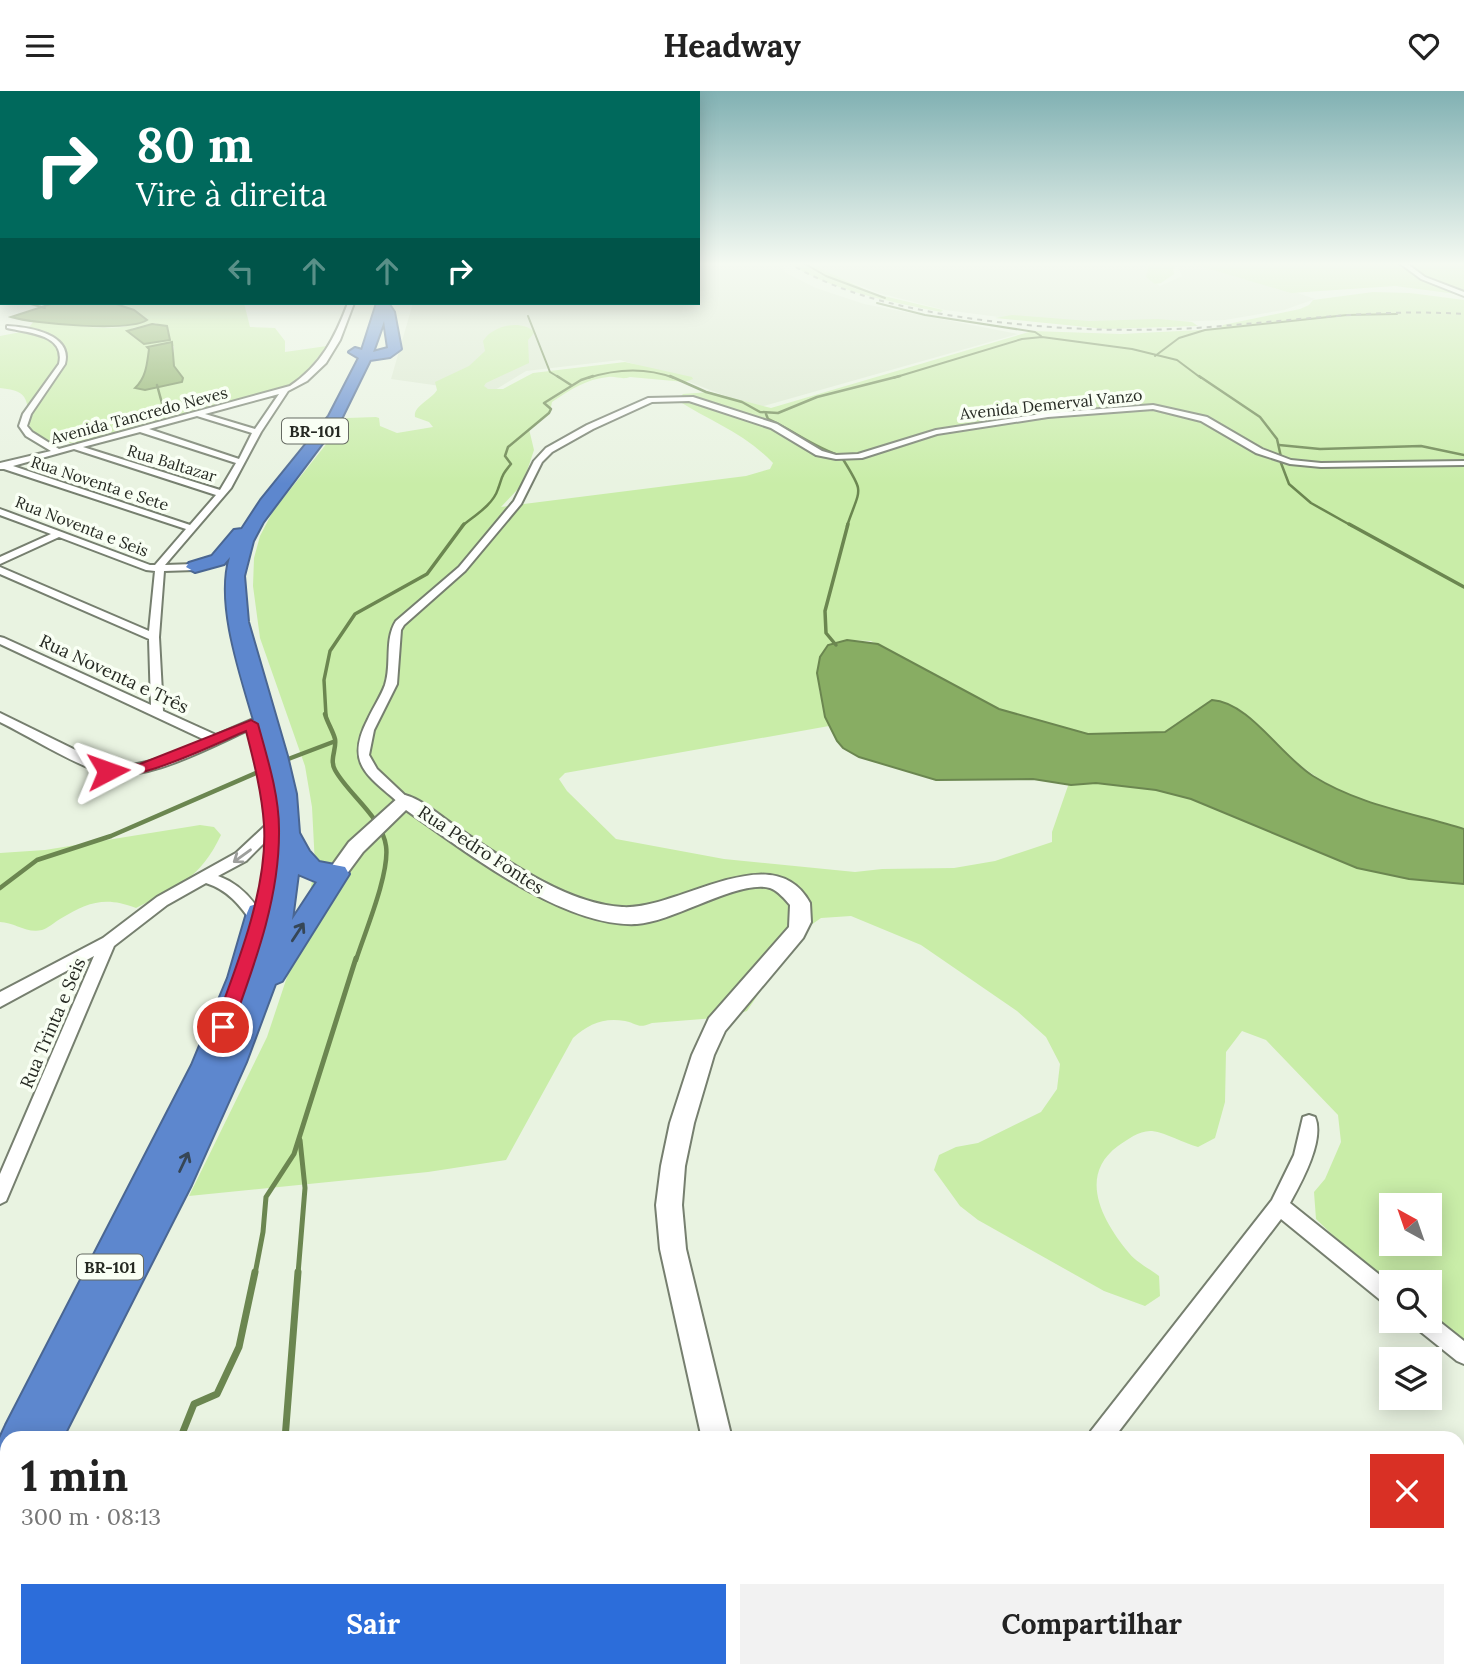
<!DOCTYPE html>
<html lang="pt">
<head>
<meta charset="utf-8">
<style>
  body { margin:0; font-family:Lora,serif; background:#f2f2f2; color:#222; height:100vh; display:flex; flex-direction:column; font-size:26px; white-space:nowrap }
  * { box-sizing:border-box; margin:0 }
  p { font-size:23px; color:#767676 }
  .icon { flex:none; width:38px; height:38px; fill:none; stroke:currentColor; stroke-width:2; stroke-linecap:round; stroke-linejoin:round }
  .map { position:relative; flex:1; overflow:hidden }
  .side { position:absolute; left:0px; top:1340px; width:1465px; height:247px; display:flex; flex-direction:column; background:#fff; border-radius:21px 21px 0 0; box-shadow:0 4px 18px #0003 }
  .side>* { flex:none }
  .banner { position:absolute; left:0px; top:0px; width:700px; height:214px; box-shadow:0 4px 18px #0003; background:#00695c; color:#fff; overflow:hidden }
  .needle { width:46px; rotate:320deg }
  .tools { position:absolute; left:1379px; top:1102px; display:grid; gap:14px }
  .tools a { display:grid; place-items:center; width:63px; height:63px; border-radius:0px; background:#fff; box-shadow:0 4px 18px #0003; font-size:35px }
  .pin { position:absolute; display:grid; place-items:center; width:60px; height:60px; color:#fff; margin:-30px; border:4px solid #fff; border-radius:50%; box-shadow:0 2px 7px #0007 }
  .me { position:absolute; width:77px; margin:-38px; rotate:86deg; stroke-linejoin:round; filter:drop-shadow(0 0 5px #0008) }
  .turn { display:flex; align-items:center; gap:24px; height:147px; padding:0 21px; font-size:32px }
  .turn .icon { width:91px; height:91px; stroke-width:2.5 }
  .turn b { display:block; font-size:49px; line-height:60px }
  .lanes { display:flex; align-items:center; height:66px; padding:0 21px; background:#0003; justify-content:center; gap:35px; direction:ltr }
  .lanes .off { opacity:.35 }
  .round { display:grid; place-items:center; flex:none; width:74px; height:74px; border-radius:0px; background:#f2f2f2 }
  .overview { display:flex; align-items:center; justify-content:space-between; height:119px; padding:0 21px }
  h1 { font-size:42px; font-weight:700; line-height:52px }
  .cta { display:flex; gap:14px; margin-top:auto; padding:14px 21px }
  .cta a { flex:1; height:80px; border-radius:0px; background:#2c6dda; color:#fff; font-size:28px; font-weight:700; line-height:80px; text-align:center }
  .cta a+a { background:#f2f2f2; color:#222 }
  header { display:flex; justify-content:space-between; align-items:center; height:91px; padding:0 21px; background:#fff; font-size:32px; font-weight:700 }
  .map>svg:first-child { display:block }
  .built { fill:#dbe8cf }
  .green { fill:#c9eda8; fill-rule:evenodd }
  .water { fill:#88ad63; stroke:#6b8650; stroke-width:2 }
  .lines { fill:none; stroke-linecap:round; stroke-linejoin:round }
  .stream-far5 { stroke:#6b8650; stroke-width:2 }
  .stream-far4 { stroke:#6b8650; stroke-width:2.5 }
  .stream-far3 { stroke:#6b8650; stroke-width:3.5 }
  .stream-far2 { stroke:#6b8650; stroke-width:4.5 }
  .stream-far1 { stroke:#6b8650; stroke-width:5 }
  .stream { stroke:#6b8650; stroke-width:7 }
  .minor-casing { stroke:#767f6f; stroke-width:4 }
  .tertiary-casing { stroke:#767f6f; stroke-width:4 }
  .motorway-casing { stroke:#4a6692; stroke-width:4 }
  .minor { fill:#fff; fill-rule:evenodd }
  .tertiary { fill:#fff; fill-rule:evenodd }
  .motorway { fill:#5d87ce; fill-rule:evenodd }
  .rail { stroke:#848b7f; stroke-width:2; stroke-dasharray:5 5; stroke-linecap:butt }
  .oneway { stroke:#9d9f9c }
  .oneway2 { stroke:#364656 }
  .route { fill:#e11d48; stroke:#92132f; stroke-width:2 }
  .labels { text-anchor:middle; stroke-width:7; stroke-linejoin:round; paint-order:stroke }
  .far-street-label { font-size:16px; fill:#262a23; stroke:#f9fff4 }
  .shield { fill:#f9fff4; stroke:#656a62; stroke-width:2 }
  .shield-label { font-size:16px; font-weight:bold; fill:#262a23 }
  .street-label { font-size:18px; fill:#262a23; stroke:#f9fff4 }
</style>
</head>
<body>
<header><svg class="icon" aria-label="menu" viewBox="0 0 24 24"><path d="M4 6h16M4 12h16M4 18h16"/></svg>Headway<svg class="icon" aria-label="heart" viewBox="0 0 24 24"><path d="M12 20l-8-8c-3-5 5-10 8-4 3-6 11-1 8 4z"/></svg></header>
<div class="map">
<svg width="1464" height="1586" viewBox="0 0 1464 1586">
  <rect width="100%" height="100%" fill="#e9f3e1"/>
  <g class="built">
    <polygon points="698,171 778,171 786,182 816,197 864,213 1018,243 757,317 666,282 620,269 526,280 490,302 391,288 413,212 698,212"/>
    <polygon points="809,171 1147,171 1151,172 1150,188 1160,195 1182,185 1176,171 1207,171 1315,208 1284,219 1225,229 1124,233 999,226 945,219 879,202 817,178"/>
  </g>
  <g class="green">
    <path d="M786 171H806L875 203 943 219 941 221C887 210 833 200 786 171Z"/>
    <polygon points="1141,171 1168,171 1176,175 1173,178 1174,183 1161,192 1155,193 1146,186 1149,174"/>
    <polygon points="1186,171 1464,171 1464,204 1395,195 1291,202"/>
    <path d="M1373 201 1410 202 1464 209V738C1428 727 1389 721 1354 706 1308 687 1273 652 1238 617L1178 632 1165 641 1088 643 999 618 871 550 847 549 828 554 819 599 829 635 565 682 559 688 567 700 616 748 724 768 855 781 882 778 954 777 995 770 1052 751V741L1069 692H1096L1156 699 1191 708 1357 777 1409 788 1464 793V1260L1430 1230V1192H1391V1200L1316 1128 1314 1101 1325 1088 1341 1051 1338 1024 1266 949 1242 940 1226 961 1225 1011 1215 1047 1198 1056C1183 1052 1167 1042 1152 1040 1140 1039 1128 1048 1118 1055 1077 1085 1103 1131 1129 1162 1136 1171 1150 1178 1159 1185L1160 1205 1145 1215 1104 1200 978 1129 960 1115 934 1079 939 1064 956 1056 978 1052 1041 1021 1057 998 1060 973 1046 946 1017 920 921 854 851 825 821 827 811 834 802 849 782 868 747 920 728 926 652 932C637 938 639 933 625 930 604 926 588 933 573 947L506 1069 428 1081 189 1105 267 946 303 838 315 774 312 716 305 675 260 547 253 495 254 467 260 445 273 420 347 327 376 326 379 327 380 335 397 342 433 336 429 331 415 326C413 315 431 309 437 299L435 291 469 275 485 260 483 250C493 234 521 228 535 241L528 249 529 272 486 292 484 295 488 298H503L533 282 625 271 692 286 693 288 685 291 630 286C622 289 616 285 608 286 586 288 570 299 552 311L550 321 529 338 534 359 527 380 519 397 501 416 746 385 770 378 773 372C746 343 710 330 677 309L683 303 710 301 771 317 1032 240 1121 243 1220 238 1223 234 1300 218 1309 214 1313 209ZM1391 1115H1430V1153H1391Z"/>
    <path d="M113 212H244L250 236 275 237 285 250V261L327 255 297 292 281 299 76 352H55L39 346 30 337C26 311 32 300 0 297V245L26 240 34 230C60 232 126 245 147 228L134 219ZM156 232 170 248 141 250 132 237ZM174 255V275L183 286 182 291 145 299 135 297 143 288 149 258Z"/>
    <polygon points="1012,224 1089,230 1158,228 1192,231 1198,235 1106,238 995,227"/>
    <path d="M200 734 214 736 221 744C200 788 177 796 136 817 105 805 88 811 60 828 55 831 47 838 42 839 27 843 14 831 0 831V762L45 759Z"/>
    <polygon points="1458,1529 1464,1532 1464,1586 1316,1586 1321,1580 1458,1580"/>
  </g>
  <g class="water">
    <path d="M54 212H113L134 219 147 229C129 241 34 233 11 226Z"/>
    <polygon points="152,233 167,235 170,249 144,253 127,240"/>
    <path d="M172 251 174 275 183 287 182 291 145 299 135 297C146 287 147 273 149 258L147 256Z"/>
    <path d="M847 549 878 553 999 618 1088 643 1165 641 1212 609C1249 611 1281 665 1313 685 1359 714 1413 722 1464 738V793L1409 788 1357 777 1191 708 1156 699 1096 692 1071 694 1033 688 936 689 859 666 843 657 837 650 825 626 817 582 820 566 828 554Z"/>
  </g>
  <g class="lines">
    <g class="stream-far5">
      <polyline points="802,171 826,185 885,207"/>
      <polyline points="27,212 45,217"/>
      <polyline points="877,212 925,224 1035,241 1041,245"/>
      <polyline points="528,225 550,281 560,287"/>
      <polyline points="1155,265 1179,247 1205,239 1347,224 1397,223"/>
      <path d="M588 287C616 278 645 276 674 287"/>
      <polyline points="893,287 1022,248 1042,246 1132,258 1177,269 1201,287"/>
    </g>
    <g class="stream-far4">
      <polyline points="557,285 571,294"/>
      <polyline points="670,285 706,301 742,311 760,321 778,322 817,306 900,285"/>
      <polyline points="1199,285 1260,326 1277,348 1281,366"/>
      <polyline points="157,294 163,316"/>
      <path d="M766 323 768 328C794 340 815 357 841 365 865 404 861 394 847 435"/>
      <polyline points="1279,354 1320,358 1421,355 1464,364"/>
      <polyline points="1281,372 1289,393 1311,412 1352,435"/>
      <path d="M462 435C474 425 493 414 498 398 503 384 501 385 511 373L505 365 508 356 549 322 551 318 544 312 581 289 593 285"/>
    </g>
    <g class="stream-far3">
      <polyline points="1349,433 1464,496"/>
      <polyline points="836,554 826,542 825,520 848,433"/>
      <polyline points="326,625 324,589 330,560 355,523 427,483 464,433"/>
    </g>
    <g class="stream-far2">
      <path d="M325 623C327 631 333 640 335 648 337 658 329 668 335 679 348 703 382 726 386 755 390 782 365 841 356 869"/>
      <polyline points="283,670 333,651"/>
      <polyline points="0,797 37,769 111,745 272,675"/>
    </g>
    <g class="stream-far1">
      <polyline points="255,1183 263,1141 266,1106 294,1063 356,867"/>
      <polyline points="298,1183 305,1097 300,1049"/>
    </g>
    <g class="stream">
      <polyline points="180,1348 194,1313 217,1303 239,1256 255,1181"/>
      <polyline points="285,1348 298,1181"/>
      <polyline points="260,1586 262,1580"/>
    </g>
    <defs>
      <g id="minor">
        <polygon points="1398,171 1405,171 1425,186 1464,201 1464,205 1421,188"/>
        <path d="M348 212H354L340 249 326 272 307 290 288 300 261 341 231 397 165 474 195 473 200 476 195 479 164 480 159 546 163 620 216 644 251 629 255 630V636C215 653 140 697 97 680 63 667 32 647 0 631V622L104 673C139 680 174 662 205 649L0 553V546L4 547 151 614 149 548 0 483V476L149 540 155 480 146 479 59 446 0 473V466L51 443 0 424V418L150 474H155L186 438 4 378H0V372L51 360 26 345 19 335 23 323 59 273C66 243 28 242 7 237V235C29 236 73 243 65 273L31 323 27 335 32 341 59 358 290 295C321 274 335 247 348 212ZM279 303 255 338 205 323ZM197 325 252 342 239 368 149 338ZM140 341 236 372 220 399 83 356ZM74 358 216 404 190 434 13 375Z"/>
        <path d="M693 306 777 333 822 360 836 364 858 363 936 339 1048 322 1153 314 1207 326 1262 358 1291 369 1321 372 1464 370V374L1321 376 1290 373 1256 362 1201 330 1153 318 1048 326 937 343 862 367 836 368 816 364 771 337 689 310 652 311 593 338 552 361 542 371 521 413 465 480 404 534 401 539 397 593 374 639 369 664 377 678 411 710 405 714 400 713C369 685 344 674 368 628 373 617 381 605 385 594 392 573 384 549 396 530L459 476 514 410 534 370 546 357 587 334 648 307Z"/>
        <path d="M272 731 277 733 279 736 277 739 246 770 218 785C240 793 254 809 265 829L263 833H253C240 814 228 799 206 792L167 814 114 855 6 1110 0 1113V1083L94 865 0 916V901L103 847 157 806 236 762 267 733Z"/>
        <path d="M1309 1024 1315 1026C1325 1049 1301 1092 1290 1112L1391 1193V1215L1384 1212 1281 1128 1113 1348H1088L1091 1340 1272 1109 1294 1064 1303 1026Z"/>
        <polygon points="1430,1223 1464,1250 1464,1273 1457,1270 1416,1237 1413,1230 1430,1230"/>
        <polygon points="986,1580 1010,1580 1008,1586 984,1586"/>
        <polygon points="1170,1580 1198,1580 1196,1586 1168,1586"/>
        <polygon points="1337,1580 1385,1580 1387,1586 1339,1586"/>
      </g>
      <g id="tertiary">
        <path d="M405 704C423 709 440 725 455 735 501 766 565 813 622 816 678 820 773 744 810 812L811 831 803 847 725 940 714 964 694 1032 685 1075 682 1114 686 1158 732 1348H702L660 1158 656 1114 661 1075 670 1032 692 964 709 927 789 836 790 814C785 808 778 800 770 797 739 788 673 831 637 833 563 837 465 760 406 719L363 761 343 788H329L326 783 349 751 399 706Z"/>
        <polygon points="753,1580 787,1580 788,1586 754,1586"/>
      </g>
      <path id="motorway" d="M377 212H388L394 221 401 258 390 266 370 269 342 326 263 431 253 450 244 485 248 531 287 665 296 703 299 742 309 760 319 771 345 776 349 783 282 890 275 893 246 971 191 1094 62 1348H7V1438L0 1441V1347L6 1334 192 974 228 887 247 822 250 815 260 812 267 814C274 771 277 729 269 686 257 622 212 527 230 466L224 473 195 481 186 476 189 472 212 465 234 439 242 438 261 409 329 325 359 267 349 261 355 257 362 259ZM384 230 388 257 373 261ZM298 783 317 791 292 829Z"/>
    </defs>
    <use href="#minor" class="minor-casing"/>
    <use href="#tertiary" class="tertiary-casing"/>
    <use href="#motorway" class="motorway-casing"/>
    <use href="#minor" class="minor"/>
    <use href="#tertiary" class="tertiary"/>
    <use href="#motorway" class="motorway"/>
    <path class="rail" d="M787 171C835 200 887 213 942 223 1025 237 1110 242 1195 237 1285 231 1373 217 1464 223"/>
  </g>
  <defs><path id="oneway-shaft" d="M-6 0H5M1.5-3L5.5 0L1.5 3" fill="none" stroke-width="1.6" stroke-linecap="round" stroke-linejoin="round" transform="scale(1.75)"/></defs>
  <use class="oneway" href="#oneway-shaft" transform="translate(242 765) rotate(144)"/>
  <g class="oneway2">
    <use href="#oneway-shaft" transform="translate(298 841) rotate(-57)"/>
    <use href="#oneway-shaft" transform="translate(184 1071) rotate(-65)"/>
  </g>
  <linearGradient id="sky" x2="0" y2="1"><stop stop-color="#81b1b3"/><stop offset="0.44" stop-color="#f5faf2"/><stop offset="1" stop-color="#f5faf2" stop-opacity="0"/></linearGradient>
  <rect width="1464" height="393" fill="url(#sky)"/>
  <path class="route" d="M251 629 258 633C267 666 279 703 279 738 280 806 255 872 232 936L230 941 223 943 217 941 214 936C236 877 268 798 264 734 262 703 254 671 246 640 221 650 121 701 101 680L108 675 140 673Z"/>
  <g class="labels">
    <g class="far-street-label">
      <text transform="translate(1051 313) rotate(-6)" y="6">Avenida Demerval Vanzo</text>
      <text transform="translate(139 324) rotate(-15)" y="6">Avenida Tancredo Neves</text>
      <text transform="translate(172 372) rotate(17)" y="6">Rua Baltazar</text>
      <text transform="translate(100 392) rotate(18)" y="6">Rua Noventa e Sete</text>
      <text transform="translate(82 435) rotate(21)" y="6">Rua Noventa e Seis</text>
    </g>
    <g class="shield">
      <rect x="282" y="327.5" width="66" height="25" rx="5"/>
      <rect x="77" y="1163.5" width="66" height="25" rx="5"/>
    </g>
    <g class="shield-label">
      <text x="315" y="346">BR-101</text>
      <text x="110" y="1182">BR-101</text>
    </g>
    <g class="street-label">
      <text transform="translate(114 583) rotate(25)" y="6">Rua Noventa e Três</text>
      <text transform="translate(481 759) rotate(33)" y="6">Rua Pedro Fontes</text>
      <text transform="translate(53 932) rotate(-67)" y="6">Rua Trinta e Seis</text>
    </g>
  </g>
</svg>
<div class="tools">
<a><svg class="needle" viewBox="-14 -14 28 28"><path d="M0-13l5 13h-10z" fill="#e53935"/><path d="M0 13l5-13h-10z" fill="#767676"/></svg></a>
<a><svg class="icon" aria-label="search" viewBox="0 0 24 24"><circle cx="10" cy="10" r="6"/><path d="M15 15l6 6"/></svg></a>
<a><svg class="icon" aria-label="layers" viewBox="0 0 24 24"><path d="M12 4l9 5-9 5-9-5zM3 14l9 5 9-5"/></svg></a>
</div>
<div class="pin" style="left:223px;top:936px;background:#d93025"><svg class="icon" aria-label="arrive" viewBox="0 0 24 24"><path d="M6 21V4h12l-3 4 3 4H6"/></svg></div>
<svg class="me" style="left:108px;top:680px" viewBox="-20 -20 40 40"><path d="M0-17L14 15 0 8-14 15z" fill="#e11d48" stroke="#fff" stroke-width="4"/></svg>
<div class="banner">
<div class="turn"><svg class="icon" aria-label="right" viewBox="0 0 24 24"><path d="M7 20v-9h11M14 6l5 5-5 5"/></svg><div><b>80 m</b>Vire à direita</div></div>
<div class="lanes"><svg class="icon off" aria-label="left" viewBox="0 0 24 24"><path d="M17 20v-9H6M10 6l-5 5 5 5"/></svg><svg class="icon off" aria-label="ahead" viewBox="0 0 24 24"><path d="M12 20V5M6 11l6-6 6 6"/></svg><svg class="icon off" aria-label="ahead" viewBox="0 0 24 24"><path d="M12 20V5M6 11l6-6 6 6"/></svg><svg class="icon" aria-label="right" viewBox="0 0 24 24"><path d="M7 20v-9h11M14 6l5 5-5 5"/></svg></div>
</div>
<section class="side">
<div class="overview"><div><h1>1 min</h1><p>300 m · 08:13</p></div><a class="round" style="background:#d93025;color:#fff"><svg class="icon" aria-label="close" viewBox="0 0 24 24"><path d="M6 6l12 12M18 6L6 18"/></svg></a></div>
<div class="cta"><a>Sair</a><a>Compartilhar</a></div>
</section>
</div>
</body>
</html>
